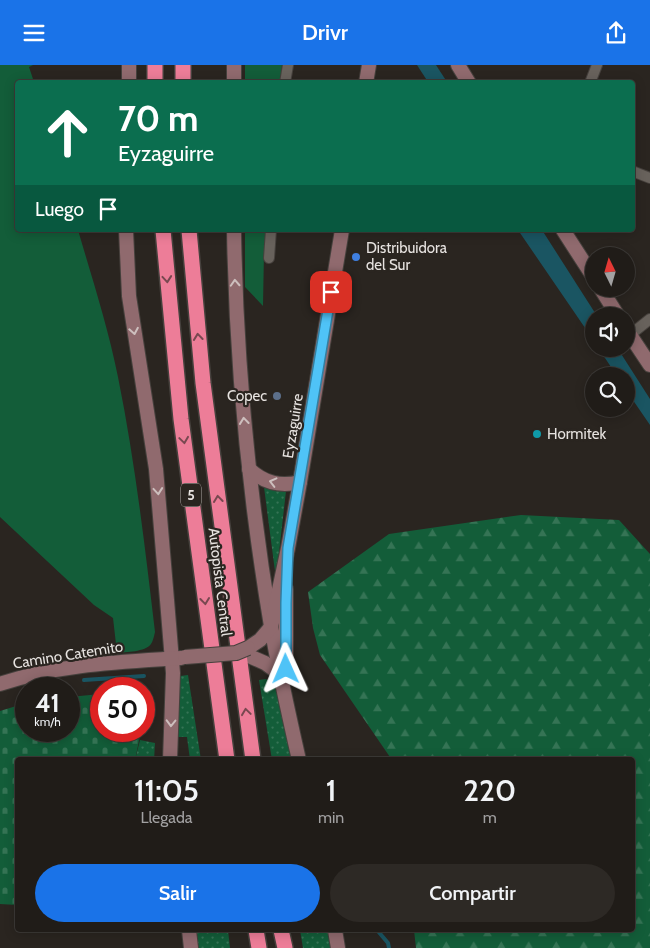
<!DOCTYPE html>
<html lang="es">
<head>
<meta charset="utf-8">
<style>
  body { margin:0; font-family:Cabin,sans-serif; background:#2d2925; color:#f1f3f6; height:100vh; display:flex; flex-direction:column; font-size:19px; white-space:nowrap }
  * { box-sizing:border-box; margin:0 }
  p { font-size:16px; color:#a2a1a2 }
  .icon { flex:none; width:28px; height:28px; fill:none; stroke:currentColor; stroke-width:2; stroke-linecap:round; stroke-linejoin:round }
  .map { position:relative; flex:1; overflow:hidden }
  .sheet { position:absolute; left:15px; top:692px; width:620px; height:175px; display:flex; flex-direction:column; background:#201c18; border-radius:5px; box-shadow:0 2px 12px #0003,0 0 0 1px #3d3a37 }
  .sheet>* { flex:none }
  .guide { position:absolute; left:15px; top:15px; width:620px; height:152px; border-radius:5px; box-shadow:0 2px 12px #0003,0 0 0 1px #3d3a37; background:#0b6e4f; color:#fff; overflow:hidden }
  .needle { width:32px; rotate:355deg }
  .fabs { position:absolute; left:585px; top:182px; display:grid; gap:10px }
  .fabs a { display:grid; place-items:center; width:50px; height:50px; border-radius:50%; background:#201c18; box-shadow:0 2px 12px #0003,0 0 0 1px #3d3a37; font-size:25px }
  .speed { position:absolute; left:15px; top:612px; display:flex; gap:10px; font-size:25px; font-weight:700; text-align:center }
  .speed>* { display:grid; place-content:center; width:65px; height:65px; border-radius:50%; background:#201c18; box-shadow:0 2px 12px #0003,0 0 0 1px #3d3a37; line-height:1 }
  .speed small { font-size:12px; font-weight:400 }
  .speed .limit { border:8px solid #d22; background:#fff; color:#111 }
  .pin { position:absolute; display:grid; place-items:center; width:42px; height:42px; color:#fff; margin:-21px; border-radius:10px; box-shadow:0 2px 8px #0006 }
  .me { position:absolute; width:55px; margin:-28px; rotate:359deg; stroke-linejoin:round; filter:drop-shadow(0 0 4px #0008) }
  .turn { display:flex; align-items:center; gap:18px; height:105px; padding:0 20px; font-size:22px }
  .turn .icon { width:65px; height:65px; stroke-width:2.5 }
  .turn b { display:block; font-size:35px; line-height:42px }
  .then { display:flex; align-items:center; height:48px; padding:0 20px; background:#0003; gap:10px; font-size:19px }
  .eta { display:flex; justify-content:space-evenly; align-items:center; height:85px; text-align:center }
  .eta b { font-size:30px; font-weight:600; line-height:35px }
  .action { display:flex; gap:10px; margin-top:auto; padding:10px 20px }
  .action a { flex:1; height:58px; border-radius:30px; background:#1a73e8; color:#fff; font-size:20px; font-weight:600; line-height:58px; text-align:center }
  .action a+a { background:#2d2925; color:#f1f3f6 }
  header { display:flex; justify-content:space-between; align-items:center; height:65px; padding:0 20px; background:#1a73e8; color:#fff; font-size:22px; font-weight:600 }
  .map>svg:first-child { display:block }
  .grass { fill:url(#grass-dots) }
  .forest { fill:url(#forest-firs) }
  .cemetery { fill:url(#cemetery-stones) }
  .park { fill:#135d39 }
  .water { fill:#1a5562 }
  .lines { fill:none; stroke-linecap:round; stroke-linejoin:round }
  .stream { stroke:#1a5562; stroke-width:4 }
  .street-casing { stroke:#46413d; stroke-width:12 }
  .secondary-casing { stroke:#46413d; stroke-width:16 }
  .highway-casing { stroke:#46413d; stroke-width:18 }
  .street { stroke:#68625c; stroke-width:10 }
  .secondary { stroke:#906a6e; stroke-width:14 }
  .highway { stroke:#ed7d98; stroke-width:15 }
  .secondary-bridge-casing { stroke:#46413d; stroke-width:16; stroke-linecap:butt }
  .secondary-bridge { stroke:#906a6e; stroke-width:14 }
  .oneway { stroke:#784850 }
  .oneway2 { stroke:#cdbfbe }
  .route-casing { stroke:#337fa1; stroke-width:12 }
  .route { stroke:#4fc3f7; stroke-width:9 }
  .shop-dot { fill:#3f7fe0; stroke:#2a2520; stroke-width:2 }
  .service-dot { fill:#5c6f8a; stroke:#2a2520; stroke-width:2 }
  .culture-dot { fill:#0f9aa8; stroke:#2a2520; stroke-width:2 }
  .labels { text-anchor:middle; stroke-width:4.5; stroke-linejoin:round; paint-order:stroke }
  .shield { fill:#2a2520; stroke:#aeaaa6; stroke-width:1 }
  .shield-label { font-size:14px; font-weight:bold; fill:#e7e3e0 }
  .poi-label { font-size:15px; fill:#e7e3e0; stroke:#2a2520; text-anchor:start }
  .street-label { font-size:15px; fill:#e7e3e0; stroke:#2a2520 }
</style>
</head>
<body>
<header><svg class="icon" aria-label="menu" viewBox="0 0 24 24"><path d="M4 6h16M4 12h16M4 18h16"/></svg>Drivr<svg class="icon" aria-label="share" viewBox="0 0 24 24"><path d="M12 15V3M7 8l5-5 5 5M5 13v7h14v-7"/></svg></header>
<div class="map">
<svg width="650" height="883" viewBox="0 0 650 883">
  <defs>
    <pattern id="grass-dots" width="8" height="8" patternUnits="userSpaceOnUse" patternTransform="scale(1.25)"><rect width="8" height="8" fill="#135d39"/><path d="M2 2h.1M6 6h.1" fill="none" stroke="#357455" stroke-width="1.8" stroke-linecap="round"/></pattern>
    <pattern id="forest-firs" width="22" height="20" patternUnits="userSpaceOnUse" patternTransform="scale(1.25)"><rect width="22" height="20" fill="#135d39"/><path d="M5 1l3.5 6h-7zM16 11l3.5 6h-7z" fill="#357455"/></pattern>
    <pattern id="cemetery-stones" width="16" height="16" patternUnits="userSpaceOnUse" patternTransform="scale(1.25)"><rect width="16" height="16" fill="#135d39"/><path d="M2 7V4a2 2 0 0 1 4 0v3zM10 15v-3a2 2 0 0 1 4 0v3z" fill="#357455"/></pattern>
  </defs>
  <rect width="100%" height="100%" fill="#2a2520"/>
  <g class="grass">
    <polygon points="264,422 272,425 286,426 276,514"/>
    <polygon points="188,610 201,695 190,695 187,672 174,672 178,613 180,611"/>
    <polygon points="266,614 278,623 294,695 272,695 259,615"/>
    <polygon points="140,675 155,678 154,695 135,695"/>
    <polygon points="192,865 228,865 230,883 194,883"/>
    <polygon points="300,865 331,865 334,883 303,883"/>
  </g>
  <polygon class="forest" points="521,450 619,455 650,489 650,883 416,883 414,865 632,865 632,695 392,695 320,590 313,563 308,527 389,469"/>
  <polygon class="cemetery" points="101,629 101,666 141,666 135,695 18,695 17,840 0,839 0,646 26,638 26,666 69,666 69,632"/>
  <g class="park">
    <path d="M0 0H33L29 2 34 17 18 18V165H78C92 213 108 262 118 312 135 396 145 482 155 567 154 571 153 576 151 579 145 587 126 587 117 588L113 553 94 540 0 452Z"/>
    <polygon points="245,0 282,0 280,17 245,18"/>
    <polygon points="245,165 266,165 264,187 263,241 245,222"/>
  </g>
  <g class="water">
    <polygon points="417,0 436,0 447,17 428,17"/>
    <polygon points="518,165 542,165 597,251 594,251 594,276"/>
    <polygon points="599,284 618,284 650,334 650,360 626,325 626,311 617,311"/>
  </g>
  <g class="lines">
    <g class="stream">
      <polyline points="84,615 144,611"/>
      <polyline points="377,865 388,878 389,883"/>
    </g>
    <defs>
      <g id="street">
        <polyline points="285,18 288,0"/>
        <polyline points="590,18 597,0"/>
        <polyline points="632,106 650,113"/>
        <polyline points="269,193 271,165"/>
        <polyline points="630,270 650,254"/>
      </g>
      <g id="secondary">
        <polyline points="234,0 234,18"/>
        <polyline points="458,0 469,18"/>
        <polyline points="129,18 129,0"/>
        <polyline points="366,18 369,0"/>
        <polyline points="126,165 129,231 156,404 167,535 173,608 170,695"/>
        <path d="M234 165C236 298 249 430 271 561 279 606 289 651 299 695"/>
        <polyline points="563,165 594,213"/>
        <polyline points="601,224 618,251"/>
        <polyline points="626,264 650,300"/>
        <path d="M249 404C264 418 280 422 300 417"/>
        <polyline points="248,583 260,575 271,562 288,483 300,417 342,165"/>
        <polyline points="249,591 265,598 281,610"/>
        <polyline points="286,602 286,524"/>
        <path d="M0 619C58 599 121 597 181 593"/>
        <polyline points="189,865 191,883"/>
        <polyline points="335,865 338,883"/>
      </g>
      <g id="highway">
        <polyline points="155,0 155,18"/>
        <polyline points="183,0 183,18"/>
        <polyline points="163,165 181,354 227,695"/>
        <polyline points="189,165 203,318 253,695"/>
        <polyline points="256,865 259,883"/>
        <polyline points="281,865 285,883"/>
      </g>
    </defs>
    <use href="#street" class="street-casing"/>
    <use href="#secondary" class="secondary-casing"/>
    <use href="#highway" class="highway-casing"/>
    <use href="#street" class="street"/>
    <use href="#secondary" class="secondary"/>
    <use href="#highway" class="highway"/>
    <defs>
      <polyline id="secondary-bridge" points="185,592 236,588 248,583"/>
    </defs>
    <use href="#secondary-bridge" class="secondary-bridge-casing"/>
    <use href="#secondary-bridge" class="secondary-bridge"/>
  </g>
  <defs><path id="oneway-chevron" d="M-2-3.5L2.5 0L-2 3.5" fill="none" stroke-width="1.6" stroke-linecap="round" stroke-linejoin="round" transform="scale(1.25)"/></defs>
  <g class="oneway">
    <use href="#oneway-chevron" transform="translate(167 214) rotate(85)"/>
    <use href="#oneway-chevron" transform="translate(198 272) rotate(-96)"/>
    <use href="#oneway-chevron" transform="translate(184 375) rotate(82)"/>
    <use href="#oneway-chevron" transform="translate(218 434) rotate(-97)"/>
    <use href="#oneway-chevron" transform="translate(205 536) rotate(83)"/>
    <use href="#oneway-chevron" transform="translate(246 647) rotate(-98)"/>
  </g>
  <g class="oneway2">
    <use href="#oneway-chevron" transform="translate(235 218) rotate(-93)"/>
    <use href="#oneway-chevron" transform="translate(134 266) rotate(80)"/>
    <use href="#oneway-chevron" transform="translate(244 356) rotate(-96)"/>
    <use href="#oneway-chevron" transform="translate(273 417) rotate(-166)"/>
    <use href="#oneway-chevron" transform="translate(158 426) rotate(85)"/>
    <use href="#oneway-chevron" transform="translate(171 658) rotate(91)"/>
  </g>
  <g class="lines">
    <defs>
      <polyline id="route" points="286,604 286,538 288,483 331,227"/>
    </defs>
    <use href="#route" class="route-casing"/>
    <use href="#route" class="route"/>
  </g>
  <circle class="shop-dot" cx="356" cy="192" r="5"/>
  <circle class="service-dot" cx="277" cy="331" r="5"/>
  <circle class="culture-dot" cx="537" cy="369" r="5"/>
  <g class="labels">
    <rect class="shield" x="181" y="418.5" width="20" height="23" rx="4"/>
    <g class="shield-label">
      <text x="191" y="435">5</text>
    </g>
    <g class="poi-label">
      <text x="366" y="188">Distribuidora<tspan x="366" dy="17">del Sur</tspan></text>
      <text x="267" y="336" text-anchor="end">Copec</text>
      <text x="547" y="374">Hormitek</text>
    </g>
    <g class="street-label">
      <text transform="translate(293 361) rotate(-81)" y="5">Eyzaguirre</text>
      <text transform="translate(220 517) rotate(83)" y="5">Autopista Central</text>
      <text transform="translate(68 590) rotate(-9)" y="5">Camino Catemito</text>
    </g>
  </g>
</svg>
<div class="fabs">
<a><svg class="needle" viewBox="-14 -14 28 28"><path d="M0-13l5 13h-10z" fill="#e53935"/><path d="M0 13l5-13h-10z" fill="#a2a1a2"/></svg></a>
<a><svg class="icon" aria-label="sound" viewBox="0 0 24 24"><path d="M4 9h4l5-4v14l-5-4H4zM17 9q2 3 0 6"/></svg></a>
<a><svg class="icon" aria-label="search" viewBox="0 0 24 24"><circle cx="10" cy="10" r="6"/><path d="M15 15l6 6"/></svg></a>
</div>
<div class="speed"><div>41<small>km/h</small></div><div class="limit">50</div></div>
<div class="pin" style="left:331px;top:227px;background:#d93025"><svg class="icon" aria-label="arrive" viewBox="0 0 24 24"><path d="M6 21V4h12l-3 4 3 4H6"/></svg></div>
<svg class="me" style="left:286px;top:604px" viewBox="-20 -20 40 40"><path d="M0-17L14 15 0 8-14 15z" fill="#4fc3f7" stroke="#fff" stroke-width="4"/></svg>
<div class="guide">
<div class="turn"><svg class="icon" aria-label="ahead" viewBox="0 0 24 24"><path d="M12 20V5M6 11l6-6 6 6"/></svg><div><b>70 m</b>Eyzaguirre</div></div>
<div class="then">Luego<svg class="icon" aria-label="arrive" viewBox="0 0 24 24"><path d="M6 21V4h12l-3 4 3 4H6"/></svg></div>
</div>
<section class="sheet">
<div class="eta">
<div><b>11:05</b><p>Llegada</p></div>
<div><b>1</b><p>min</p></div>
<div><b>220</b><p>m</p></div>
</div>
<div class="action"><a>Salir</a><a>Compartir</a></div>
</section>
</div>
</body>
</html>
